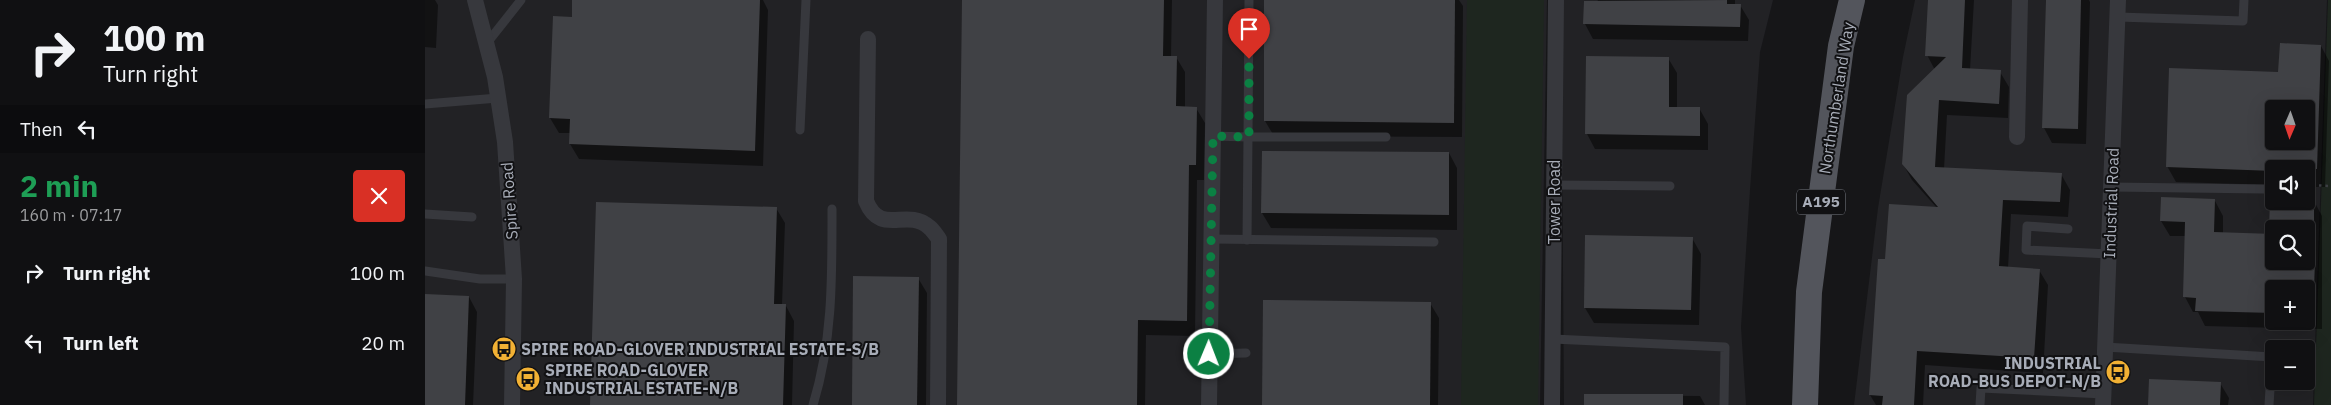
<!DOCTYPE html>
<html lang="en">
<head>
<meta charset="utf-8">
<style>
  body { margin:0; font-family:"IBM Plex Sans",sans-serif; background:#19191b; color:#f1f3f6; height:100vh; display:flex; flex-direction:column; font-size:19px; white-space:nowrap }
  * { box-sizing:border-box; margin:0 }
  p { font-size:16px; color:#9c9d9f }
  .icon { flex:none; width:28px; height:28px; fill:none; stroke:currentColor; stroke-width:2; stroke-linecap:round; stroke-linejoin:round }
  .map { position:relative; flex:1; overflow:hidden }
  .drawer { display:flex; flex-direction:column; background:#101012; width:425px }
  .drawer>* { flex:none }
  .banner { background:#101012; color:#f1f3f6; overflow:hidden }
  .needle { width:32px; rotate:182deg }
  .controls { position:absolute; left:1840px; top:100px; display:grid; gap:10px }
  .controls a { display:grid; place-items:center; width:50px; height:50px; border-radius:5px; background:#101012; box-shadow:0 5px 20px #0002,0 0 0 1px #303032; font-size:25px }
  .pin { position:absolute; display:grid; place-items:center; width:42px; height:42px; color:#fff; margin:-51px -21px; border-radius:50% 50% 50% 0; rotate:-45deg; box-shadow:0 0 5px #0007 }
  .pin .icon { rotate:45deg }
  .me { position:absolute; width:55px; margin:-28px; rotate:1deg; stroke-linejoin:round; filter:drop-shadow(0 0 4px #0008) }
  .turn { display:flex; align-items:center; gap:18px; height:105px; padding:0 20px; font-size:22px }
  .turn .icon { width:65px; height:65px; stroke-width:2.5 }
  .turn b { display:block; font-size:35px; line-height:42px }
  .then { display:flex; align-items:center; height:48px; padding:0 20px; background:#0003; gap:10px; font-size:19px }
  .round { display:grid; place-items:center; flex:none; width:52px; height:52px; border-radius:5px; background:#19191b }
  .overview { display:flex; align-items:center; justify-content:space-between; height:85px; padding:0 20px }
  h1 { font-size:30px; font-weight:800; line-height:38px; color:#1e9e55 }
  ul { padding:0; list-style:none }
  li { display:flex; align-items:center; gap:15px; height:70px; padding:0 20px }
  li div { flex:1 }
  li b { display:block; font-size:19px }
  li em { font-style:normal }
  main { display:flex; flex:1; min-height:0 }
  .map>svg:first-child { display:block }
  .built { fill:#222225; fill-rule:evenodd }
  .green { fill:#1e261f }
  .shadow { fill:#0007; fill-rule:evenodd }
  .building { fill:#404145; fill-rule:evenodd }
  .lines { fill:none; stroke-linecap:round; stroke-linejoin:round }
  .path { stroke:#3d3f44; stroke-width:2.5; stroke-dasharray:2.5 4; stroke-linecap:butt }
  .service { stroke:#37383d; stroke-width:9 }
  .minor { stroke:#37383d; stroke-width:16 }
  .primary { stroke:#53555c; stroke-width:26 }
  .route { stroke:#0b8043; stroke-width:9; stroke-dasharray:0 16.2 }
  .labels { text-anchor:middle; stroke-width:4; stroke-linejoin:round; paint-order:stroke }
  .shield { fill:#111113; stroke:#7b7e86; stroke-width:1 }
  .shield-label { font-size:15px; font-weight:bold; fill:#a8adb8 }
  .street-label { font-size:16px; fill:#a8adb8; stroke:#111113 }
  .poi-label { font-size:16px; font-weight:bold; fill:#a8adb8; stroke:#111113; text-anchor:start }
</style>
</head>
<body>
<main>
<section class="drawer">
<div class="banner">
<div class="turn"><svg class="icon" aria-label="right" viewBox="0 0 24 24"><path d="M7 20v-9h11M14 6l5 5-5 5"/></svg><div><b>100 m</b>Turn right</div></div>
<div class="then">Then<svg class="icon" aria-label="left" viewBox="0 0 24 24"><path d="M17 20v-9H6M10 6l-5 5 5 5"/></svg></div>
</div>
<div class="overview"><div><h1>2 min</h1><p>160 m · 07:17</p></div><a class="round" style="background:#d93025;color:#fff"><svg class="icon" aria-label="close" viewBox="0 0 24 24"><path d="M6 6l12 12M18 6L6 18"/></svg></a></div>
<ul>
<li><svg class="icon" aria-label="right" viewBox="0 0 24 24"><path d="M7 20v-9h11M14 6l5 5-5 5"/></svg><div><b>Turn right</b></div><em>100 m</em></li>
<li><svg class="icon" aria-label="left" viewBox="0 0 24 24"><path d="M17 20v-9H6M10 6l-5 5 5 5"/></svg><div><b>Turn left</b></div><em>20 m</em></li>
</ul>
</section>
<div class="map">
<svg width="1906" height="405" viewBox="0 0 1906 405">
  <rect width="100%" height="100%" fill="#161618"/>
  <g class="built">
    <polygon points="0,0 1122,0 1115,405 0,405"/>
    <polygon points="1136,0 1348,0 1335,52 1325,190 1316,327 1321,405 1139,405"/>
    <path d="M1490 0H1902L1888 405H1429L1453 208 1478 57ZM1849 109H1881V141H1849ZM1849 169H1881V201H1849ZM1849 229H1881V261H1849ZM1849 289H1881V321H1849ZM1849 349H1881V381H1849Z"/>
  </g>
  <g class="green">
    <polygon points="1042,0 1119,0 1113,405 1036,405"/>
    <polygon points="1903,0 1906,0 1906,405 1889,405"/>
  </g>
  <g class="shadow">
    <polygon points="0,0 10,0 13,5 11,48 0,47"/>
    <polygon points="148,0 338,0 343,10 338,166 154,159 145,144 146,133 134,133 125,118 148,18"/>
    <polygon points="538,0 747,0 746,57 751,57 760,72 760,108 771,108 780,123 779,180 772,180 770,336 721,335 720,405 533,405"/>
    <polygon points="841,0 1034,0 1038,6 1037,137 849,136 840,121"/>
    <polygon points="1173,0 1310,0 1310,5 1315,5 1324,20 1323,41 1168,39 1160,24"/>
    <polygon points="1504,0 1549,0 1545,70 1575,72 1584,87 1583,118 1522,115 1519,169 1636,174 1645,190 1643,217 1586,214 1583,268 1614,270 1623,285 1618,373 1500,365 1498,405 1451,405 1445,395 1462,260 1512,208 1487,180 1478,164 1510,70 1502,55"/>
    <polygon points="1622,0 1664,0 1665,2 1661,144 1627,143 1619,128"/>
    <path d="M1896 46 1904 61 1900 187H1881V169H1849V185L1751 182 1742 166ZM1849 109H1881V141H1849Z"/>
    <polygon points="1163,57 1243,58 1252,73 1252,108 1274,108 1283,124 1283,150 1170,149 1162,134"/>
    <polygon points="838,152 1024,153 1032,168 1032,230 846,228 837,213"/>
    <path d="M1846 200 1889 201 1897 216V329L1780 326 1773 312H1768L1760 297 1761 236H1745L1736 221 1790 201 1798 216V234L1845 235ZM1849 229H1881V261H1849ZM1849 289H1881V321H1849Z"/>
    <polygon points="351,208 360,223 357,305 361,306 369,321 367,405 167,405"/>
    <polygon points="1267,238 1276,254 1274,325 1169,323 1160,308"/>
    <polygon points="493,278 502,293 501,405 428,405"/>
    <polygon points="0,295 44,297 52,312 48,405 0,405"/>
    <polygon points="1005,303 1014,318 1013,405 838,405"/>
    <polygon points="1795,383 1804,398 1803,405 1725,405"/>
    <polygon points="1160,395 1275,396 1280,405 1160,405"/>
  </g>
  <g class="building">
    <polygon points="147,0 335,0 330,151 144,144 145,119 124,118 128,16 147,17"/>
    <polygon points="537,0 739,0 738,56 752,56 751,106 772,107 771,165 764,165 762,321 713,320 712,405 532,405"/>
    <polygon points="839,0 1030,0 1029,123 839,121"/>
    <polygon points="1302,0 1302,4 1316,4 1315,27 1158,24 1159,1"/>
    <polygon points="1503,0 1540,0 1537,68 1576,70 1574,104 1514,100 1510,167 1637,173 1635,202 1578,200 1574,266 1615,269 1609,358 1492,351 1489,405 1457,405 1458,396 1444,395 1453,259 1460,259 1464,204 1513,207 1477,164 1482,95 1521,57 1500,56"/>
    <polygon points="1621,0 1656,0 1653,129 1617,128"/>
    <path d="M1855 43 1896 45 1892 169H1849V171L1741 167 1744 68 1853 72ZM1849 109H1881V141H1849Z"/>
    <polygon points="1161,56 1244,57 1244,107 1275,107 1275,136 1160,134"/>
    <polygon points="837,151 1024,152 1024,215 836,213"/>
    <polygon points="1736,197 1790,199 1789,232 1849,234 1849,261 1890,261 1889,289 1849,289 1849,313 1770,311 1771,298 1758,297 1760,222 1735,221"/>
    <polygon points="1845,201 1889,201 1889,229 1844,228"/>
    <polygon points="171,202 352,207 349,304 361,304 358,405 165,405"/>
    <polygon points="1160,235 1268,237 1266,310 1159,308"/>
    <polygon points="428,276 494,277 492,405 427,405"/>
    <polygon points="0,294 44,296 40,405 0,405"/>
    <polygon points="838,300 1006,302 1005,405 837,405"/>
    <polygon points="1724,379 1796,382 1795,405 1723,405"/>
    <rect x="1159" y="394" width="99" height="11"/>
  </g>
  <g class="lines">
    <polyline class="path" points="1881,185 1906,186"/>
    <g class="service">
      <polyline points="1693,17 1818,21 1819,0"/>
      <polyline points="62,43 96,0"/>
      <polyline points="0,104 73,98"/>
      <polyline points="375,130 381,0"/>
      <polyline points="788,136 823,137 824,0"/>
      <polyline points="1129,185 1245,186"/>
      <polyline points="1686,187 1839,189"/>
      <polyline points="0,214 47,217"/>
      <polyline points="1643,229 1602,226 1601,250 1684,254"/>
      <polyline points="786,239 1009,242"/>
      <polyline points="822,240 823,137 961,137"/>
      <polyline points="0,271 55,279 89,279"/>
      <polyline points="1128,339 1300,347 1299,405"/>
      <polyline points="1680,347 1847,357 1844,405"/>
      <polyline points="784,354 821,353"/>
      <path d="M388 405C408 340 407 276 407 209"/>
      <polyline points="1555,405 1556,388 1679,394"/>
    </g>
    <g class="minor">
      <polyline points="50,0 70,77 80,142 89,279 87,405"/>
      <path d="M443 39 441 201C456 237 481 207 504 227 508 230 511 235 514 239L513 405"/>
      <polyline points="1592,137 1595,0"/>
      <polyline points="784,405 790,0"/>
      <polyline points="1127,405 1131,0"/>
      <polyline points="1678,405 1693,0"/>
    </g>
    <polyline class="primary" points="1380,405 1384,292 1416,46 1427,0"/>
  </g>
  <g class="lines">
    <polyline class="route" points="784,354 788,136 824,137 824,59"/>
  </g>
  <defs>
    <symbol id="bus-disc" viewBox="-11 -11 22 22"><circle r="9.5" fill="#f2b134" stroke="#111113"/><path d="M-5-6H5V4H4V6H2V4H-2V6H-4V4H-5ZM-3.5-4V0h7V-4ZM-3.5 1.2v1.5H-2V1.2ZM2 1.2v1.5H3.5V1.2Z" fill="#111"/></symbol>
  </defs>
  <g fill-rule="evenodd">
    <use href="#bus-disc" x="65" y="335" width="28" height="28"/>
    <use href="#bus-disc" x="1679" y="358" width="28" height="28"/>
    <use href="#bus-disc" x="89" y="365" width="28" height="28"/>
  </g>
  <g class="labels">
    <rect class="shield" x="1372" y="189.5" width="48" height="25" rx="4"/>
    <g class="shield-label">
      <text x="1396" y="207">A195</text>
    </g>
    <g class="street-label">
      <text transform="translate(1411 98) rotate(-81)" y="6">Northumberland Way</text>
      <text transform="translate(84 201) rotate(-94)" y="6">Spire Road</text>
      <text transform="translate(1129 202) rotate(-90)" y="6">Tower Road</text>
      <text transform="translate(1686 203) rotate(-88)" y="6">Industrial Road</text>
    </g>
    <g class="poi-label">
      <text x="96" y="355">SPIRE ROAD-GLOVER INDUSTRIAL ESTATE-S/B</text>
      <text x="1676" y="369" text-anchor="end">INDUSTRIAL<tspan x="1676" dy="18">ROAD-BUS DEPOT-N/B</tspan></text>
      <text x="120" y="376">SPIRE ROAD-GLOVER<tspan x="120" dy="18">INDUSTRIAL ESTATE-N/B</tspan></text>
    </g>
  </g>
</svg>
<div class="controls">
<a><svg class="needle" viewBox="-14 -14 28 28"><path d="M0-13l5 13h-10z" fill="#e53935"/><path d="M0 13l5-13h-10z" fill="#9c9d9f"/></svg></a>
<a><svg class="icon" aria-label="sound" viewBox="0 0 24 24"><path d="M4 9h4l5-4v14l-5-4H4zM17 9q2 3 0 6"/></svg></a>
<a><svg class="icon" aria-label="search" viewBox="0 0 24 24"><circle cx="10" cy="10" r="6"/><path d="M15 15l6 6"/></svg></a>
<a>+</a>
<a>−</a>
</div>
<div class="pin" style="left:824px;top:59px;background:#d93025"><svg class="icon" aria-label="arrive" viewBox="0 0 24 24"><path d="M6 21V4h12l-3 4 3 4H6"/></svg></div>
<svg class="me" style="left:784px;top:354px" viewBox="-20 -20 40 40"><circle r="17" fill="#0b8043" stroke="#fff" stroke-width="3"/><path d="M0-11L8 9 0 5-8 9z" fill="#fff"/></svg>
</div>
</main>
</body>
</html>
